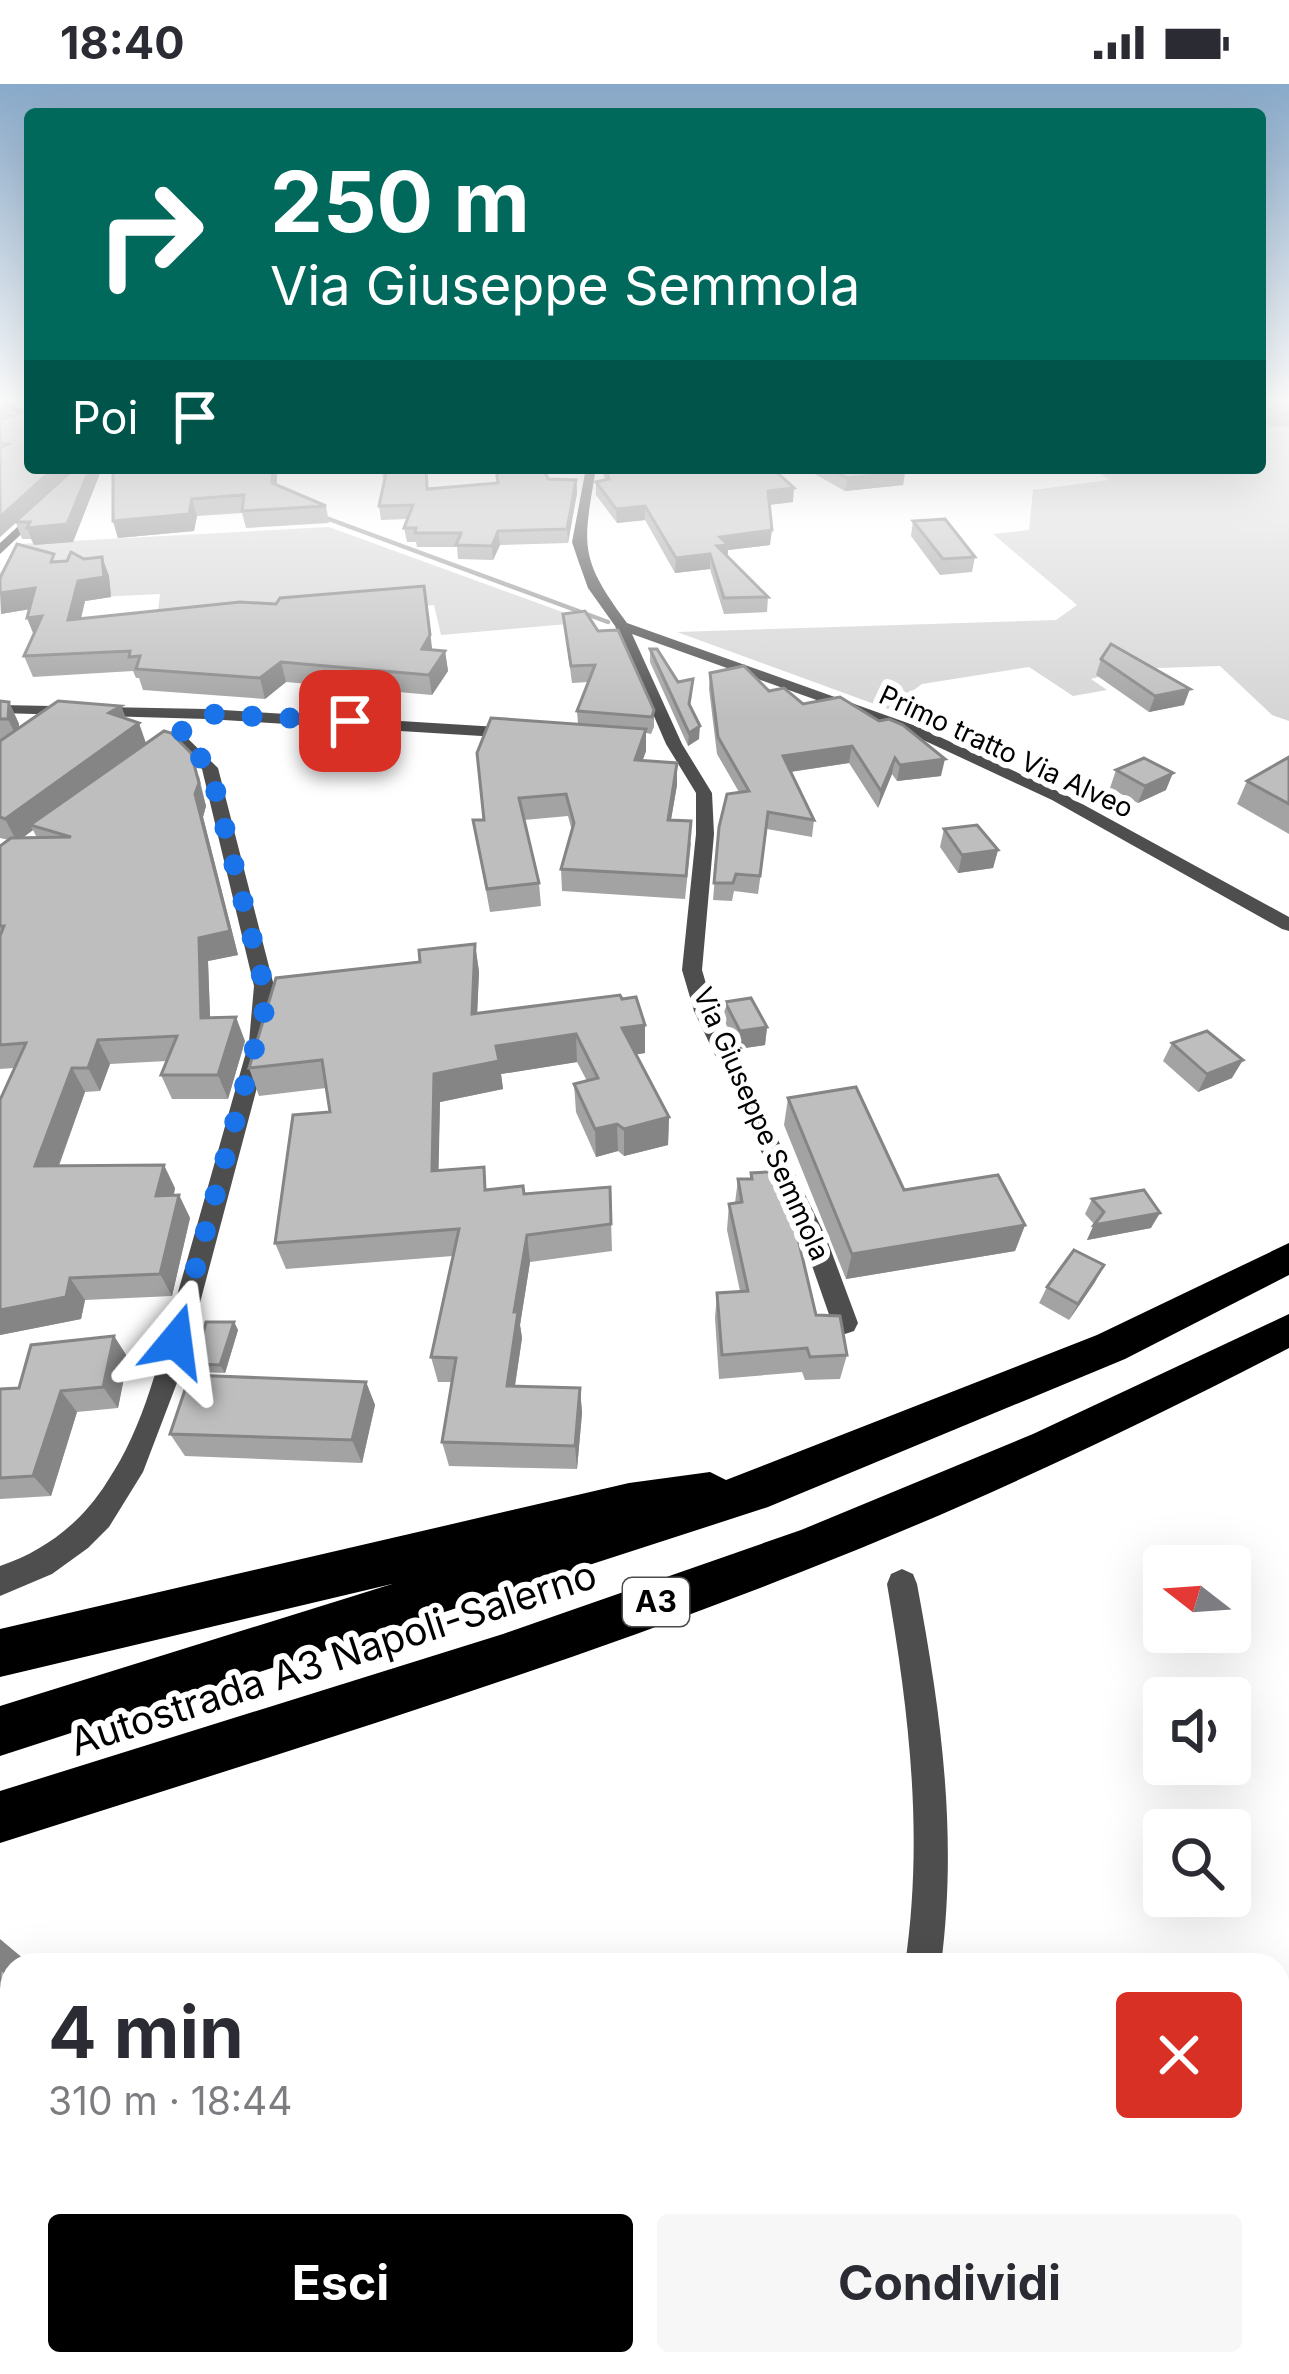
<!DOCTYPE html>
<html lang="it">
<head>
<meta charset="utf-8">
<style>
  body { margin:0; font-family:Inter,sans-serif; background:#f7f7f7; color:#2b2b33; height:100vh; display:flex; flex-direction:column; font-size:45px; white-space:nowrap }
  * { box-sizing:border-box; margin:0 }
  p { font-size:39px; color:#7c7c81 }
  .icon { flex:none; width:66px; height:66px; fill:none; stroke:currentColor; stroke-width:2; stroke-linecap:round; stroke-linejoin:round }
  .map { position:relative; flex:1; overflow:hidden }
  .panel { position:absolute; left:0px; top:1869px; width:1290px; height:423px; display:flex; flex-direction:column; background:#fff; border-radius:36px 36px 0 0; box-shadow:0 12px 48px #0002 }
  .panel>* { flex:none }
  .guide { position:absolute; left:24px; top:24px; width:1242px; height:366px; border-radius:12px; box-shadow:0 12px 48px #0002; background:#00695c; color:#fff; overflow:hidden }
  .needle { width:78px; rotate:287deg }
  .buttons { position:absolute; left:1143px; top:1461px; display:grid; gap:24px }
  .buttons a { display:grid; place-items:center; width:108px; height:108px; border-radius:12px; background:#fff; box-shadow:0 12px 48px #0002; font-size:60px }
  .pin { position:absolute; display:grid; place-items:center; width:102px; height:102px; color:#fff; margin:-51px; border-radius:24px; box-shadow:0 6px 18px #0006 }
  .me { position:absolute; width:132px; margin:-66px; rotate:16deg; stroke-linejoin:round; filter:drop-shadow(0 0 9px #0008) }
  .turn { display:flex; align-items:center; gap:42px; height:252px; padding:0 48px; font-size:54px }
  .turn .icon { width:156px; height:156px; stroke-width:2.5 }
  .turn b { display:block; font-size:84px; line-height:102px }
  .then { display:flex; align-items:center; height:114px; padding:0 48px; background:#0003; gap:24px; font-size:45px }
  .round { display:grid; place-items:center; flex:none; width:126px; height:126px; border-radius:12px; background:#f7f7f7 }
  .summary { display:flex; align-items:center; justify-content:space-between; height:204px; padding:0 48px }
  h1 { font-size:72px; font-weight:700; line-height:90px }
  .primary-button { display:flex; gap:24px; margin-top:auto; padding:24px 48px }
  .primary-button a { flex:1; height:138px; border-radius:12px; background:#000; color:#fff; font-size:48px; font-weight:700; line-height:138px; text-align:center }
  .primary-button a+a { background:#f7f7f7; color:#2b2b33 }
  .status { display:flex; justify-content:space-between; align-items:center; height:84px; padding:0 60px; background:#fff; direction:ltr }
  .status svg { height:33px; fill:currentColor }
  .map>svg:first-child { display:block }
  .green { fill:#d5d5d5 }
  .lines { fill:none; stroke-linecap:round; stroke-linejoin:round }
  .stream { stroke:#9c9c9c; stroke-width:4.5 }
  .service { fill:#4e4e4e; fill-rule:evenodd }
  .minor { fill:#4e4e4e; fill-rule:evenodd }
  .tertiary { fill:#4e4e4e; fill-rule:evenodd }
  .motorway { fill:#000; fill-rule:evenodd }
  .wall { fill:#a3a3a3; fill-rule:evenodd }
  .shaded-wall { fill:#858585 }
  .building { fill:#bebebe; stroke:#858585; stroke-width:3 }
  .route { stroke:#1a73e8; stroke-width:21; stroke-dasharray:0 37.8 }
  .labels { text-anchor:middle; stroke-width:12; stroke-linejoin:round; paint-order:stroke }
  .far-street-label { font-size:27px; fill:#000; stroke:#fff }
  .shield { fill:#fff; stroke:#4c4c4c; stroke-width:3 }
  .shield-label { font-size:30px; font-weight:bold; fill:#000 }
  .near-street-label { font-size:39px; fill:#000; stroke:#fff }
</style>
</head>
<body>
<div class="status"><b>18:40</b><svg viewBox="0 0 49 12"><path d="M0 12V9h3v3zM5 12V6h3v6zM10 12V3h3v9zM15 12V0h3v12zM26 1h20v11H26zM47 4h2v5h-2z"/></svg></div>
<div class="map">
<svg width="1289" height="2290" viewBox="0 0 1289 2290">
  <rect width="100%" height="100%" fill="#fff"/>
  <g class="green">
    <polygon points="1260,314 1289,314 1289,637 1272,631 1220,582 1127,585 1091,595 1107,606 1073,612 1029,583 922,600 888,625 677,548 1056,536 1077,521 993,450 1029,446 1033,406 1109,396 1093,384 1260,384"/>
    <polygon points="329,443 590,538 441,551 434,521 219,537 152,574 160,510 99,513 0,501 0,489 17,460"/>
  </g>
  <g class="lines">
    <polyline class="stream" points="318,431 608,538"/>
    <g class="service">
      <polygon points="0,2144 12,2150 12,2191 0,2185"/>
      <polygon points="48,2280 80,2280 76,2290 44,2290"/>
    </g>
    <g class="minor">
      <path d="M586 384H596C583 462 578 473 627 539L916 642 1064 710 1289 833V847L1282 845 1052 716 906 648 632 550 682 660 712 709 714 750 702 886 714 927 826 1153 858 1239 854 1247 845 1250 836 1247 832 1239 802 1153 694 927 682 886 696 750V709L666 660 615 542 588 504 578 476 572 458Z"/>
      <polygon points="0,621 207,625 516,644 524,649 516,654 207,635 0,629"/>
      <path d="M178 645 218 684 274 902 269 958 183 1283 143 1388 109 1443 88 1464 52 1490 0 1512V1482C45 1467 82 1438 107 1398 145 1342 160 1272 178 1208 202 1125 225 1041 249 958L254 902 202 685 170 650Z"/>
      <path d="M902 1485 913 1490 917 1500C941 1628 958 1751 941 1881H905C924 1752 909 1628 887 1500L891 1490Z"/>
      <polygon points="809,2280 853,2280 850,2290 806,2290"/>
    </g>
    <g class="tertiary">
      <polygon points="0,314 30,329 30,336 0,321"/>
      <polygon points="81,384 92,384 0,470 0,459"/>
    </g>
    <g class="motorway">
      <polygon points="1289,1159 1289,1191 1125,1275 768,1423 0,1672 0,1622 392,1500 0,1593 0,1545 629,1399 710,1388 726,1396 1097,1251"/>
      <path d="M1289 1230V1264C1130 1346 968 1423 801 1488 539 1591 269 1673 0 1759V1707L503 1550 801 1446 1033 1350Z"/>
    </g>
  </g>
  <g class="wall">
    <polygon points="4,314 30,314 75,384 102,384 73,458 34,461 31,455 22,455 16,439 0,453 0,315 9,320 13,331 30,327 29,317 20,319"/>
    <polygon points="1260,314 1289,314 1289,343 1270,343 1260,338"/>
    <polygon points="273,384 276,384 277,388 277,401 326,422 329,439 246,444 242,429 197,432 194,447 118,454 113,437"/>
    <polygon points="381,384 427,384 428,405 548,395 576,396 577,409 568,459 500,461 493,476 458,475 457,463 417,463 416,458 407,458 404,444 408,435 381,436 379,422 384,398"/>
    <polygon points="601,384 772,384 793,418 769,421 770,461 728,466 728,473 768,513 767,528 724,530 710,485 675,489 645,436 617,439 596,411 596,398 605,396"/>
    <polygon points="804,384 901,384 905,388 903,401 845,407"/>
    <polygon points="913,437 975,473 972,488 940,491 911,452"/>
    <polygon points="102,473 109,492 111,513 85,517 81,534 445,567 448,587 432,611 286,598 265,615 143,606 139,594 136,594 133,587 33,593 24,572 34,550 29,525 1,530 57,478"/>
    <polygon points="563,530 654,626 654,643 651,650 646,649 646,667 642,677 677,679 677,701 671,736 691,759 685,815 562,807 561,785 572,747 568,732 524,736 539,799 541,822 490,828 473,736 484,736 578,640 577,627 589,598 572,599"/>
    <polygon points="650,565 678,598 692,608 690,622 699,655 688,662 650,578"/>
    <polygon points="1101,575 1184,621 1149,628 1096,591"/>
    <polygon points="710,589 769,607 803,620 941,692 897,697 892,690 878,724 849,679 791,688 814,736 812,753 767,745 758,810 734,807 732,817 713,816 719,743 739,708 717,670 709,605"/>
    <path d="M0 617 9 618 19 640 18 644 121 622 126 635 146 659 199 692 206 722 203 733 238 871 208 877 210 934 245 957 228 1015H172L161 991 167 977 110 980 100 1007 85 1008 59 1082 175 1104 174 1111H179L190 1134 172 1212 85 1216 81 1235 0 1251V1016L14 984 0 985V762L9 756 0 754ZM33 746 37 754H22Z"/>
    <polygon points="1289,673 1289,750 1237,720 1247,697"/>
    <polygon points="1116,686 1166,706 1138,719 1110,704"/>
    <polygon points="944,745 998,766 993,784 958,789 940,763"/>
    <polygon points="475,860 479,888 477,929 620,911 645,969 635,970 669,1033 668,1061 624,1072 618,1067 596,1073 576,1028 574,1000 587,997 577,978 501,990 503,1005 440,1018 438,1087 487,1105 524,1110 610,1103 612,1167 530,1178 520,1241 522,1254 515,1302 580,1304 582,1329 577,1385 449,1382 442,1358 452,1298 438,1298 431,1273 453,1172 286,1185 275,1159 330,1028 326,1004 259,1012 249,984 420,878"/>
    <polygon points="725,918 767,943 765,961 738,965 724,936"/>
    <polygon points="1172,959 1232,994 1198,1008 1163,977"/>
    <polygon points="788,1014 904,1106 1025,1141 1015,1167 846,1195 784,1041"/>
    <polygon points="751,1089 816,1231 847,1271 840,1295 805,1296 802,1288 719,1295 715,1234 717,1209 740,1207 727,1146 729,1120 735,1119 738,1095 750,1095"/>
    <polygon points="1092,1115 1151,1144 1087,1156 1094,1140 1085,1130"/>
    <polygon points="1095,1198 1069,1236 1039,1219 1047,1203"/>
    <polygon points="234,1238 238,1246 225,1289 200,1288 195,1280"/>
    <polygon points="114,1252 128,1274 118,1324 77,1328 51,1412 0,1415 0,1305 19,1304"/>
    <polygon points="366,1298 375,1321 362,1379 185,1372 170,1350"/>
  </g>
  <g class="shaded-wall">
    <polygon points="9,320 14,333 0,337 0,322"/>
    <polygon points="54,384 74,384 0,453 0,433"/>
    <polygon points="90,384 102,384 73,458 34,461 27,444"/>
    <polygon points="273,384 276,384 277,388 276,416 272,399"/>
    <polygon points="905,388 903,401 845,407 847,394"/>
    <polygon points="576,396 577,409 568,459 567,445"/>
    <polygon points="794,404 793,418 767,421 768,407"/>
    <polygon points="192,415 197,432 194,447 118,454 113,437"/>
    <polygon points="645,422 645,436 617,439 616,425"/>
    <polygon points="772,446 770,461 728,466 727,476 717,477 720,453"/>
    <polygon points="498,447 500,461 493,476 492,462"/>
    <polygon points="710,470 710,485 675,489 676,474"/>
    <polygon points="102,473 109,492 111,513 85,517 76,556 68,536 78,497"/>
    <polygon points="424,502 433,571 422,565"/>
    <polygon points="35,504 43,523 1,530 0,509"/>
    <polygon points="42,532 35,554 27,534"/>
    <polygon points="445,567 448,587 432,611 429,591"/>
    <polygon points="281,578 286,598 265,615 260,594"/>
    <polygon points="1190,605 1184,621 1149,628 1155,612"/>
    <polygon points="9,618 19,640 18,656 8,635"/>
    <polygon points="121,622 130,645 109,629"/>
    <polygon points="139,639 147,662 30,741 33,746 17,758 5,735"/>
    <polygon points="700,642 699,655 688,662 689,649"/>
    <polygon points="646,645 646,667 635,698 635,676"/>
    <polygon points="852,662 849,679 781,689 783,672"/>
    <polygon points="191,669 206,722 203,733 238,871 208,877 211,958 201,934 195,710"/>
    <polygon points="895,674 892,690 878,724 881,707"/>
    <polygon points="945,675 941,692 897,697 900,681"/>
    <polygon points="677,679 677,701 667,758 668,736"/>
    <polygon points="1173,689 1166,706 1138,719 1145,702"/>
    <polygon points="998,766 993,784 958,789 962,771"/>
    <polygon points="475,860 479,888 476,958 472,930"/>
    <polygon points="236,933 245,957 228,1015 218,991"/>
    <polygon points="645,941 645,969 622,973 622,944"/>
    <polygon points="767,943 765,961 738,965 740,947"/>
    <polygon points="576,950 577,978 501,990 503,1005 440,1018 438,1115 432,1087 434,990 496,962"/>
    <polygon points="98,956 110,980 100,1007 88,984"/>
    <polygon points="1243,976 1232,994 1198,1008 1207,990"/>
    <polygon points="72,984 85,1008 50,1105 35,1082"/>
    <polygon points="669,1033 668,1061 624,1072 624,1045"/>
    <polygon points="617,1040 618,1067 596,1073 595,1045"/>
    <polygon points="164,1081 175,1104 168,1135 156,1112"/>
    <polygon points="179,1111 190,1134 172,1212 160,1190"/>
    <polygon points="1160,1129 1151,1144 1087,1156 1094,1141"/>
    <polygon points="1025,1141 1015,1167 846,1195 852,1170"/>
    <polygon points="527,1151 530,1178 520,1241 522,1254 511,1327 507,1302 514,1228"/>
    <polygon points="1104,1181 1095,1198 1069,1236 1078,1220"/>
    <polygon points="70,1194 85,1216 81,1235 0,1251 0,1226"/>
    <polygon points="234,1238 238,1246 225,1289 220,1281"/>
    <polygon points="114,1252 128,1274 118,1324 103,1303"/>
    <polygon points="366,1298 375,1321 362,1379 352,1356"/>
    <polygon points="580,1304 582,1329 577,1385 575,1362"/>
    <polygon points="61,1307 77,1328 51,1412 33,1392"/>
    <polygon points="0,1855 31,1881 12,1881 12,1894 0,1884"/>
    <polygon points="58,1873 85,1881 68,1881"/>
    <polygon points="12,2000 12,2075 0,2090 0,2016"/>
    <polygon points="152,2280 188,2280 168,2290 148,2290"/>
  </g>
  <g class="building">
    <polygon points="29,314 30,314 30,384 54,384 0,433 0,364 8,360 0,359 0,335 30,327"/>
    <polygon points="1260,314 1289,314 1289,330 1275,329 1260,322"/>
    <polygon points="75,384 90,384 67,440 27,444 30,438 15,438"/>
    <polygon points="113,384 273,384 272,399 326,422 242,427 244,411 192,415 189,430 113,437"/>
    <polygon points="381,384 426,384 427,405 498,399 496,384 544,384 548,395 576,396 567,445 498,447 492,462 456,461 461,449 415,449 416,444 404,444 413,421 379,422 387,385"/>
    <polygon points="605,384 772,384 794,404 768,407 772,446 720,453 728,461 717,462 768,513 724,514 710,470 676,474 645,422 616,425 596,398 609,395"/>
    <polygon points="829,384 901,384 905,388 847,394"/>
    <polygon points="945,435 975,473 943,475 913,437"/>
    <polygon points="17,460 54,470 51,478 67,477 71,468 84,475 102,473 104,493 78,497 68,536 240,518 276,520 280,514 424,502 430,551 422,565 445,567 429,591 281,578 260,594 136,585 140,572 129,573 130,567 24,572 42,532 27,534 35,504 0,509 0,494"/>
    <polygon points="585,527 598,547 618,546 654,626 652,633 577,627 595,581 571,582 563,530"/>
    <polygon points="1111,560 1190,605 1155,612 1101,575"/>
    <polygon points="650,565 657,565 678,598 693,595 689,620 700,642 689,649"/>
    <polygon points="744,582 769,607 784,604 803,620 840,613 879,637 889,635 903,641 945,675 900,681 895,674 881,707 852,662 783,672 814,736 768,728 760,792 736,790 733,799 714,799 719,743 727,710 749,707 718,653 710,589"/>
    <polygon points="0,617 9,618 8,635 0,635"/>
    <polygon points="58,617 121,622 109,629 139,639 5,735 0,733 0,657"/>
    <polygon points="491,634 646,645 635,676 677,679 668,736 691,737 686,792 561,785 574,739 566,710 519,714 539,799 487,805 473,736 484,736 477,669"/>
    <polygon points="164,647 171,649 191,669 199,699 195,710 230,847 199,854 201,934 236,933 218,991 161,991 177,952 98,956 88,984 72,984 35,1082 164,1081 156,1112 179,1111 160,1190 70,1194 66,1213 0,1226 0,1016 26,959 0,961 0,852 4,842 0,842 0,762 11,754 71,753 30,741"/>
    <polygon points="1289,673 1289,720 1247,697"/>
    <polygon points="1144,674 1173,689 1145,702 1116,686"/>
    <polygon points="977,741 998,766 962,771 944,745"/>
    <polygon points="475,860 472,930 620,911 622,915 636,913 645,941 622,944 669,1033 624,1045 617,1040 595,1045 574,1000 598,994 576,950 496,962 499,977 434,990 432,1087 484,1083 485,1106 523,1102 524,1110 610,1103 611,1140 527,1151 514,1228 518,1228 507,1302 580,1304 575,1362 442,1358 456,1274 431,1273 459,1145 275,1159 293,1031 330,1028 322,976 249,984 276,894 420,878 419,866"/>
    <polygon points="751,914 767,943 740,947 725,918"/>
    <polygon points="1207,947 1243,976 1207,990 1172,959"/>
    <polygon points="856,1003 904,1106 998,1091 1025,1141 852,1170 788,1014"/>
    <polygon points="782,1087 816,1231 840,1232 847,1271 810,1273 807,1264 722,1271 717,1209 748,1207 729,1120 742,1118 738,1095 752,1095 751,1089"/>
    <polygon points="1144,1106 1160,1129 1094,1141 1104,1128 1092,1115"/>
    <polygon points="1074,1166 1104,1181 1078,1220 1047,1203"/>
    <polygon points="206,1238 234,1238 220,1281 195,1280"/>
    <polygon points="114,1252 103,1303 61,1307 33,1392 0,1394 0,1305 19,1304 31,1261"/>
    <polygon points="190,1291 366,1298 352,1356 170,1350"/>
    <polygon points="58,1873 68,1881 51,1881"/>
    <polygon points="0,1884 12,1894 12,2000 0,2016"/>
    <polygon points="98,2280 152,2280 148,2290 118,2290"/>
  </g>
  <linearGradient id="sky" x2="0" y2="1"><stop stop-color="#89aaca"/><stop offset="0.5" stop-color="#fff"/><stop offset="1" stop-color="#fff" stop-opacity="0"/></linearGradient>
  <rect width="1289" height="634" fill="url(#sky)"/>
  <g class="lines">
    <polyline class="route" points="176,1257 264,929 264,902 210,684 178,650 207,630 350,637"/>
  </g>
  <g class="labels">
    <g class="far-street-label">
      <text transform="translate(1006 668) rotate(25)" y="9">Primo tratto Via Alveo</text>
      <text transform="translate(761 1040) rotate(66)" y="9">Via Giuseppe Semmola</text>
    </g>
    <rect class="shield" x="623" y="1494" width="66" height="48" rx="9"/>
    <g class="shield-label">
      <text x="656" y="1528">A3</text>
    </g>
    <g class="near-street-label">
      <text transform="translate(333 1574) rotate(-18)" y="14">Autostrada A3 Napoli-Salerno</text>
    </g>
  </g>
</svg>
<div class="buttons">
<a><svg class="needle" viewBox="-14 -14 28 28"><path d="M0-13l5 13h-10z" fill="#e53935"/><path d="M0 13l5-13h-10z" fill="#7c7c81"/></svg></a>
<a><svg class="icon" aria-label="sound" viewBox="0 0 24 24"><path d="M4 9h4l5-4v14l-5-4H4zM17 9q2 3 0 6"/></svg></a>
<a><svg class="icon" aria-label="search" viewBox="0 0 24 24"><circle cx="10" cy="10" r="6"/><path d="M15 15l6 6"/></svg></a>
</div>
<div class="pin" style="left:350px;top:637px;background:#d93025"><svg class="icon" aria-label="arrive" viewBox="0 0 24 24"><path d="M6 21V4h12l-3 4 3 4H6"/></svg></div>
<svg class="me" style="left:176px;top:1257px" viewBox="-20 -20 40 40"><path d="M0-17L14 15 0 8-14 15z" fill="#1a73e8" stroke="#fff" stroke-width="4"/></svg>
<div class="guide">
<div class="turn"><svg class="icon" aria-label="right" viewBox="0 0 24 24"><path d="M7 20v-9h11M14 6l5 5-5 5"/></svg><div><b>250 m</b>Via Giuseppe Semmola</div></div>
<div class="then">Poi<svg class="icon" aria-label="arrive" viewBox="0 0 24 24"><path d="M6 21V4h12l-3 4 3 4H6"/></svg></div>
</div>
<section class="panel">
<div class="summary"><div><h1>4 min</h1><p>310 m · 18:44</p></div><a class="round" style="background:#d93025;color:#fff"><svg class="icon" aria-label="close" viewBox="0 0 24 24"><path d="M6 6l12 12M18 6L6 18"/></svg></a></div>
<div class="primary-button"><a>Esci</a><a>Condividi</a></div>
</section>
</div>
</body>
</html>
